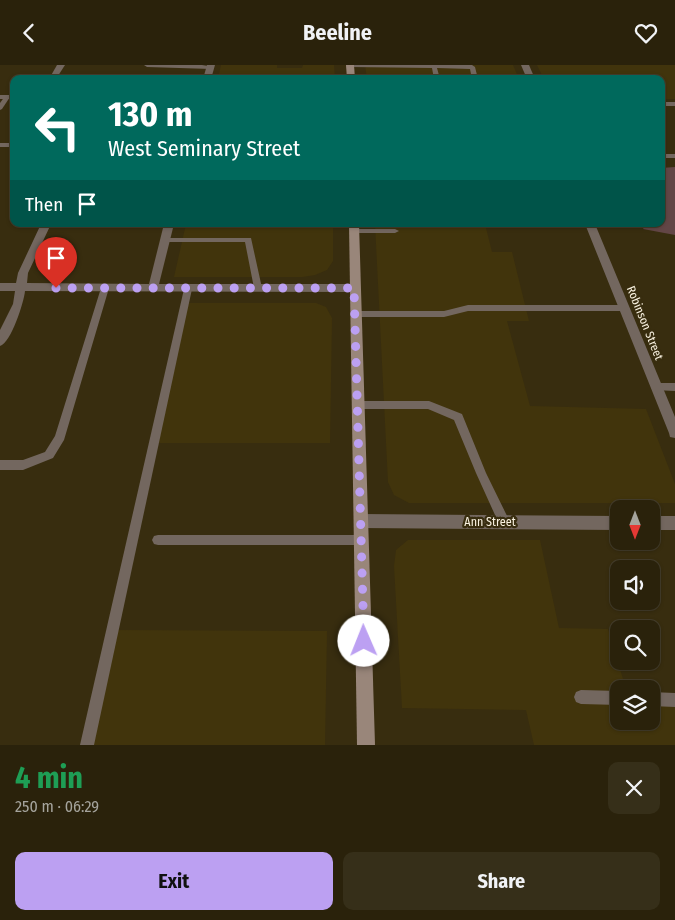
<!DOCTYPE html>
<html lang="en">
<head>
<meta charset="utf-8">
<style>
  body { margin:0; font-family:"Fira Sans Condensed",sans-serif; background:#362f19; color:#f1f3f6; height:100vh; display:flex; flex-direction:column; font-size:19px; white-space:nowrap }
  * { box-sizing:border-box; margin:0 }
  p { font-size:16px; color:#a5a49d }
  .icon { flex:none; width:28px; height:28px; fill:none; stroke:currentColor; stroke-width:2; stroke-linecap:round; stroke-linejoin:round }
  .map { position:relative; height:680px; overflow:hidden }
  .panel { display:flex; flex-direction:column; background:#2a220b; flex:1 }
  .panel>* { flex:none }
  .guide { position:absolute; left:10px; top:10px; width:655px; height:152px; border-radius:10px; box-shadow:0 1px 4px #0004,0 0 0 1px #463f2c; background:#00695c; color:#fff; overflow:hidden }
  .needle { width:32px; rotate:180deg }
  .fabs { position:absolute; left:610px; top:435px; display:grid; gap:10px }
  .fabs a { display:grid; place-items:center; width:50px; height:50px; border-radius:10px; background:#2a220b; box-shadow:0 1px 4px #0004,0 0 0 1px #463f2c; font-size:25px }
  .pin { position:absolute; display:grid; place-items:center; width:42px; height:42px; color:#fff; margin:-51px -21px; border-radius:50% 50% 50% 0; rotate:-45deg; box-shadow:0 0 5px #0007 }
  .pin .icon { rotate:45deg }
  .me { position:absolute; width:55px; margin:-28px; rotate:359deg; stroke-linejoin:round; filter:drop-shadow(0 0 4px #0008) }
  .turn { display:flex; align-items:center; gap:18px; height:105px; padding:0 15px; font-size:22px }
  .turn .icon { width:65px; height:65px; stroke-width:2.5 }
  .turn b { display:block; font-size:35px; line-height:42px }
  .then { display:flex; align-items:center; height:48px; padding:0 15px; background:#0003; gap:10px; font-size:19px }
  .round { display:grid; place-items:center; flex:none; width:52px; height:52px; border-radius:10px; background:#362f19 }
  .summary { display:flex; align-items:center; justify-content:space-between; height:85px; padding:0 15px }
  h1 { font-size:30px; font-weight:700; line-height:38px; color:#1e9e55 }
  .button { display:flex; gap:10px; margin-top:auto; padding:10px 15px }
  .button a { flex:1; height:58px; border-radius:10px; background:#bca0f2; color:#111; font-size:20px; font-weight:700; line-height:58px; text-align:center }
  .button a+a { background:#362f19; color:#f1f3f6 }
  header { display:flex; justify-content:space-between; align-items:center; height:65px; padding:0 15px; background:#2a220b; font-size:22px; font-weight:700 }
  .map>svg:first-child { display:block }
  .built { fill:#41340c }
  .green { fill:#634646 }
  .lines { fill:none; stroke-linecap:round; stroke-linejoin:round }
  .lane { fill:#73675f; fill-rule:evenodd }
  .street { fill:#73675f; fill-rule:evenodd }
  .secondary { fill:#99867a; fill-rule:evenodd }
  .route { stroke:#bca0f2; stroke-width:9; stroke-dasharray:0 16.2 }
  .labels { text-anchor:middle; stroke-width:4.5; stroke-linejoin:round; paint-order:stroke }
  .street-label { font-size:12px; fill:#f9f2e1; stroke:#382d0f }
</style>
</head>
<body>
<header><svg class="icon" aria-label="back" viewBox="0 0 24 24"><path d="M15 5l-7 7 7 7"/></svg>Beeline<svg class="icon" aria-label="heart" viewBox="0 0 24 24"><path d="M12 20l-8-8c-3-5 5-10 8-4 3-6 11-1 8 4z"/></svg></header>
<div class="map">
<svg width="675" height="680" viewBox="0 0 675 680">
  <rect width="100%" height="100%" fill="#382d0f"/>
  <g class="built">
    <polygon points="221,0 277,0 277,3 302,3 303,0 334,0 335,14 218,14"/>
    <polygon points="365,0 513,0 519,14 367,14"/>
    <polygon points="537,0 675,0 675,34 661,34 661,14 544,14"/>
    <polygon points="186,159 333,159 333,196 327,205 315,210 302,212 174,212"/>
    <polygon points="375,159 485,159 492,187 512,187 529,256 507,256 530,341 646,344 675,419 675,438 409,438 394,430 388,417"/>
    <polygon points="185,238 316,238 326,242 332,253 330,378 154,378"/>
    <polygon points="408,475 540,475 559,563 608,564 626,624 619,624 619,656 651,656 651,634 675,635 675,680 534,680 526,645 402,643 394,501 396,485"/>
    <polygon points="113,565 327,566 325,680 87,680"/>
  </g>
  <polygon class="green" points="675,102 675,170 643,164 646,159 661,159 661,103"/>
  <g class="lines">
    <g class="lane">
      <polygon points="144,0 202,0 214,2 211,4 147,2"/>
      <polygon points="347,0 472,0 475,2 478,14 472,14 470,4 437,3 440,14 434,14 432,3 350,2"/>
      <polygon points="5,31 10,32 2,44 0,45 0,38"/>
      <rect x="0" y="78" width="14" height="4"/>
      <rect x="661" y="89" width="14" height="4"/>
      <polygon points="351,164 395,164 399,166 395,168 351,168"/>
      <polygon points="163,173 251,173 262,223 258,226 254,223 245,177 166,177 162,175"/>
      <polygon points="105,220 109,223 64,375 53,393 23,405 0,405 0,395 23,395 45,387 55,371 101,223"/>
      <polygon points="188,221 192,224 94,680 80,680 184,224"/>
      <polygon points="468,240 624,240 628,243 624,246 468,246 444,252 354,252 350,249 354,246 444,246"/>
      <polygon points="656,318 675,318 675,326 653,325 651,322"/>
      <polygon points="357,336 429,336 462,349 486,408 510,457 508,461 504,462 500,461 476,408 454,355 428,344 357,344 353,343 352,340 353,337"/>
      <polygon points="158,470 361,470 365,471 367,475 365,479 361,480 158,480 154,479 152,475 154,471"/>
      <polygon points="581,625 619,626 619,640 581,639 576,637 574,632 576,627"/>
      <polygon points="651,627 675,628 675,642 651,641"/>
    </g>
    <g class="street">
      <polygon points="57,0 65,0 56,14 49,14"/>
      <polygon points="207,0 215,0 211,14 203,14"/>
      <polygon points="521,0 529,0 535,14 527,14"/>
      <rect x="0" y="30" width="14" height="4"/>
      <rect x="661" y="37" width="14" height="4"/>
      <path d="M41 159H51L28 208 27 218 149 219 164 159H174L159 219H354L359 223 354 227 25 226C24 237 11 278 0 281V265L13 239 15 226H0V218H16L18 208Z"/>
      <polygon points="585,159 595,159 675,352 675,373 670,372 669,368"/>
      <polygon points="361,449 619,451 619,465 361,463 356,461 354,456 356,451"/>
      <rect x="651" y="451" width="24" height="14"/>
    </g>
    <g class="secondary">
      <polygon points="346,0 354,0 355,14 347,14"/>
      <polygon points="349,159 359,159 375,680 357,680"/>
    </g>
  </g>
  <g class="lines">
    <polyline class="route" points="56,223 354,223 364,576"/>
  </g>
  <g class="labels">
    <g class="street-label">
      <text transform="translate(645 258) rotate(68)" y="4">Robinson Street</text>
      <text x="490" y="461">Ann Street</text>
    </g>
  </g>
</svg>
<div class="fabs">
<a><svg class="needle" viewBox="-14 -14 28 28"><path d="M0-13l5 13h-10z" fill="#e53935"/><path d="M0 13l5-13h-10z" fill="#a5a49d"/></svg></a>
<a><svg class="icon" aria-label="sound" viewBox="0 0 24 24"><path d="M4 9h4l5-4v14l-5-4H4zM17 9q2 3 0 6"/></svg></a>
<a><svg class="icon" aria-label="search" viewBox="0 0 24 24"><circle cx="10" cy="10" r="6"/><path d="M15 15l6 6"/></svg></a>
<a><svg class="icon" aria-label="layers" viewBox="0 0 24 24"><path d="M12 4l9 5-9 5-9-5zM3 14l9 5 9-5"/></svg></a>
</div>
<div class="pin" style="left:56px;top:223px;background:#d93025"><svg class="icon" aria-label="arrive" viewBox="0 0 24 24"><path d="M6 21V4h12l-3 4 3 4H6"/></svg></div>
<svg class="me" style="left:364px;top:576px" viewBox="-20 -20 40 40"><circle r="19" fill="#fff"/><path d="M0-13L10 11 0 6-10 11z" fill="#bca0f2"/></svg>
<div class="guide">
<div class="turn"><svg class="icon" aria-label="left" viewBox="0 0 24 24"><path d="M17 20v-9H6M10 6l-5 5 5 5"/></svg><div><b>130 m</b>West Seminary Street</div></div>
<div class="then">Then<svg class="icon" aria-label="arrive" viewBox="0 0 24 24"><path d="M6 21V4h12l-3 4 3 4H6"/></svg></div>
</div>
</div>
<section class="panel">
<div class="summary"><div><h1>4 min</h1><p>250 m · 06:29</p></div><a class="round"><svg class="icon" aria-label="close" viewBox="0 0 24 24"><path d="M6 6l12 12M18 6L6 18"/></svg></a></div>
<div class="button"><a>Exit</a><a>Share</a></div>
</section>
</body>
</html>
